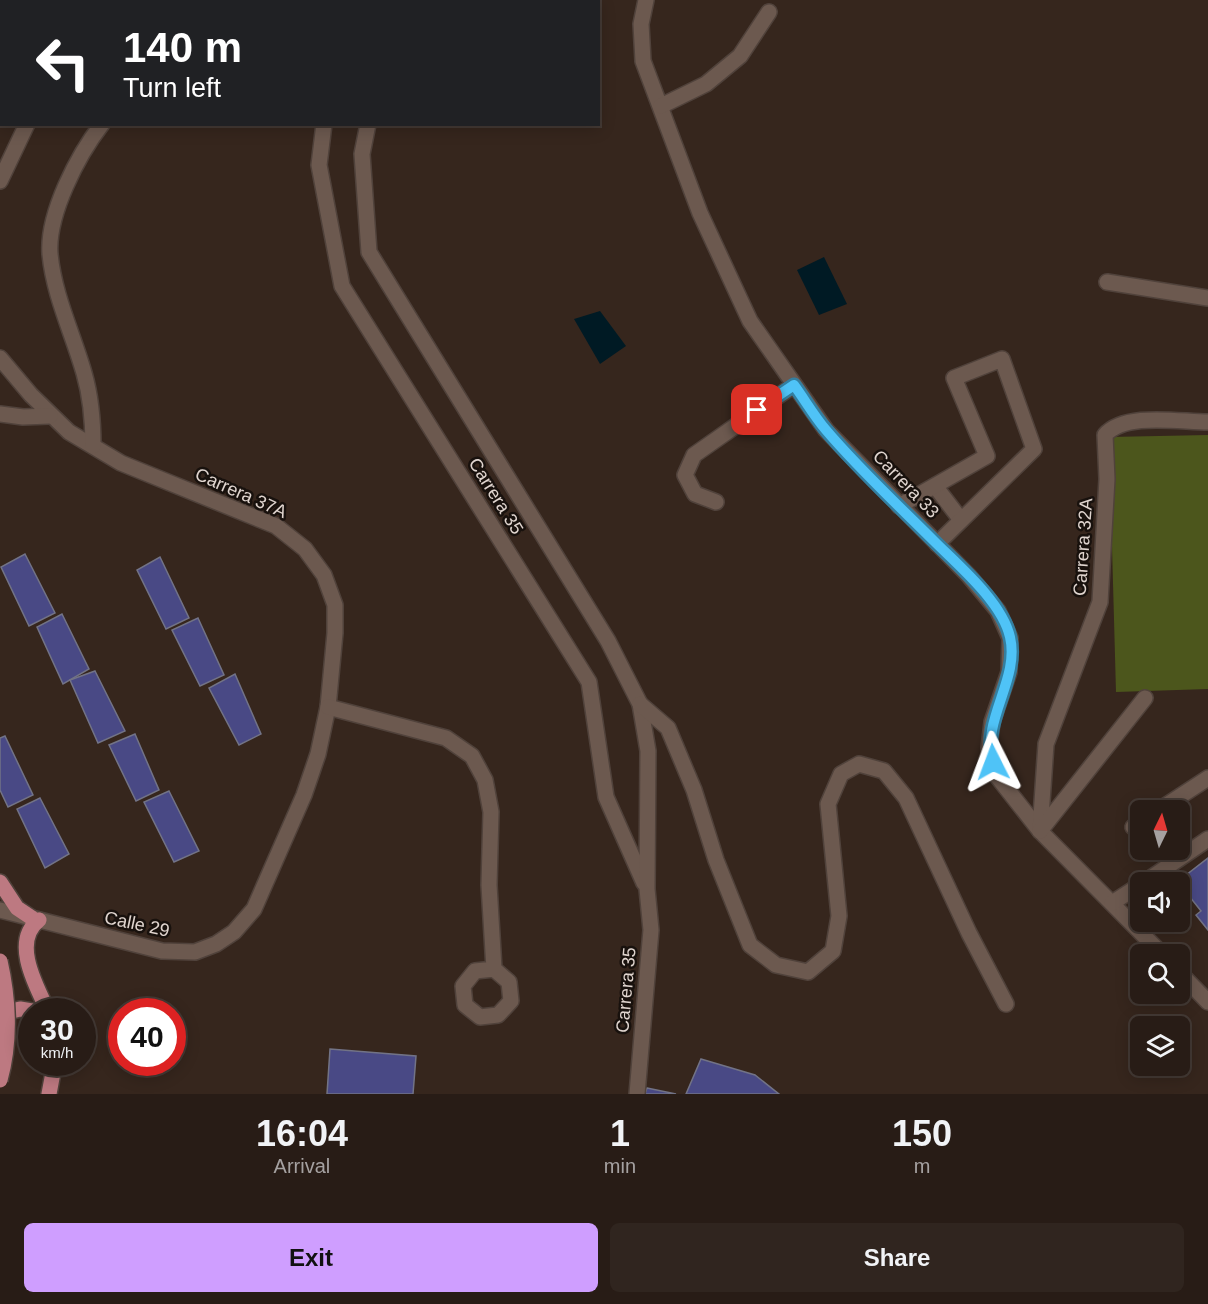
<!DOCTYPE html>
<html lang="en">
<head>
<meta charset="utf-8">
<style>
  body { margin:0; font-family:Arial,sans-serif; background:#30251f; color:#f1f3f6; height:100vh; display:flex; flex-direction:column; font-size:22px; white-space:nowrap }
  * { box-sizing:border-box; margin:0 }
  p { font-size:20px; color:#a5a1a1 }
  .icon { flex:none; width:33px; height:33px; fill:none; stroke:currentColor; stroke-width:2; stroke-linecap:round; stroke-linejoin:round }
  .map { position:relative; height:1094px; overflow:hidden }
  .details { display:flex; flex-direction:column; background:#281c16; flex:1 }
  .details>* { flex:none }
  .top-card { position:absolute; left:0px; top:0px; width:600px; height:126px; box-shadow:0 3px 15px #0003,0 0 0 2px #443a35; background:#202124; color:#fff; overflow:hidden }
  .needle { width:39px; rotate:5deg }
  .controls { position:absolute; left:1130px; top:800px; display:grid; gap:12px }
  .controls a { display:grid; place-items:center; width:60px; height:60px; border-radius:9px; background:#281c16; box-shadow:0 3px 15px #0003,0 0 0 2px #443a35; font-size:30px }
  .speed { position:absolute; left:18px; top:998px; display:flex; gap:12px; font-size:30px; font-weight:700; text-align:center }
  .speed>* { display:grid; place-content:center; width:78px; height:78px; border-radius:50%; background:#281c16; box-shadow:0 3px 15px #0003,0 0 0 2px #443a35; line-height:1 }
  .speed small { font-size:15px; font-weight:400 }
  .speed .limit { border:9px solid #d22; background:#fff; color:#111 }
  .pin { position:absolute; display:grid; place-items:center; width:51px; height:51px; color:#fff; margin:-26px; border-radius:12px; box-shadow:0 3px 9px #0006 }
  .me { position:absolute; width:66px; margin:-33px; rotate:357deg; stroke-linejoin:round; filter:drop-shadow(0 0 4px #0008) }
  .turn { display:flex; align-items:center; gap:21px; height:126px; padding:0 24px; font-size:27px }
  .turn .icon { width:78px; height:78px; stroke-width:2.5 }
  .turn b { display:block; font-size:42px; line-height:51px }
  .eta { display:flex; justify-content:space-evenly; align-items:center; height:102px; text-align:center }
  .eta b { font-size:36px; font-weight:700; line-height:42px }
  .primary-button { display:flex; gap:12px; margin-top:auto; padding:12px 24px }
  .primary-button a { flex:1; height:69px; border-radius:9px; background:#cf9eff; color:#111; font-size:24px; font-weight:700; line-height:69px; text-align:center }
  .primary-button a+a { background:#30251f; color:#f1f3f6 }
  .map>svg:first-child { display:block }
  .green { fill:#4c561c }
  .water { fill:#001a24 }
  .building { fill:#494985; stroke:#727386; stroke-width:1.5 }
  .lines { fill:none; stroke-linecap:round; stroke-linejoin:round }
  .minor-casing { stroke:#50423b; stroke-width:18 }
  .major-casing { stroke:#50423b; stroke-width:18 }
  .minor { stroke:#6c594f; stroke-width:15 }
  .major { stroke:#bd7981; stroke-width:15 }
  .major-bridge-casing { stroke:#50423b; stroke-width:18; stroke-linecap:butt }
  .major-bridge { stroke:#bd7981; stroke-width:15 }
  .route-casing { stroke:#337fa1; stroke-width:15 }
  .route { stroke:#4fc3f7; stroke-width:10 }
  .labels { text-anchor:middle; stroke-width:5; stroke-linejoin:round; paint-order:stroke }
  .street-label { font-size:18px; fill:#e0d5cf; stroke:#18110d }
</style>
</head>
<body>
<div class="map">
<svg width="1208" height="1094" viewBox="0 0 1208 1094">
  <rect width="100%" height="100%" fill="#36261d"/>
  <polygon class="green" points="1208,435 1208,689 1116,692 1109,437"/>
  <g class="water">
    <polygon points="824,257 847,304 819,315 797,270"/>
    <polygon points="600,311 626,346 600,364 574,319"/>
  </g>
  <g class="building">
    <polygon points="25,554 55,613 29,626 1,567"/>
    <polygon points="160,557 189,618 166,629 137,570"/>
    <polygon points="62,614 89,669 63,684 37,627"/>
    <polygon points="198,618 224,675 200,686 172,630"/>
    <polygon points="95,671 125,731 98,743 70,680"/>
    <polygon points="235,674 261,734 239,745 209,688"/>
    <polygon points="135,734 159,790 136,801 109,745"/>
    <polygon points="5,736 33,795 8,807 0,790 0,738"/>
    <polygon points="169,791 199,851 174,862 144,802"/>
    <polygon points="40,798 69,854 45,868 17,809"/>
    <polygon points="1208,858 1208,930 1196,915 1201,911 1190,897 1185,901 1179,893 1177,882"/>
    <polygon points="330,1049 416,1056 413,1094 327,1094"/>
    <polygon points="701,1059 755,1075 779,1094 686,1094"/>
    <polygon points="647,1088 676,1094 645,1094"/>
  </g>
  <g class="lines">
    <defs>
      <g id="minor">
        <polyline points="52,0 52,2"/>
        <polyline points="646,0 641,24 643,61 700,213 750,321 826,430 969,576 998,611 1010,638 1009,672 992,722 989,748 996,775 1040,831 1162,954"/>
        <polyline points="168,2 171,0"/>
        <polyline points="348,2 348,0"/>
        <polyline points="392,2 392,0"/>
        <polyline points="661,106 706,84 740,56 769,12"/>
        <polyline points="324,124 319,165 342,286 589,682 606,797 644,883"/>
        <polyline points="368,124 362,154 369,252 608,641 640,704 648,751 647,889 651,930 637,1094"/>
        <polyline points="0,181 27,124"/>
        <polyline points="1107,282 1208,298"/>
        <polyline points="0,358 31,395 69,432 121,463 276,526 305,549 324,575 335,605 335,633 328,707 318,754 304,795 254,909 234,932 216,944 195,952 162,951 0,910"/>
        <polyline points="0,414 23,417 50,416"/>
        <path d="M93 446C93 422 91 397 84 373 73 334 54 296 50 254 47 214 78 155 102 124"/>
        <polyline points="935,486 961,520"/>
        <polyline points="716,502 695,494 685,475 694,455 794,385"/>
        <polyline points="899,506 987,456 954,378 1002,359 1034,449 937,544"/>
        <polyline points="640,704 668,728 694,790 716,860 750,945 776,965 808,972 833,951 839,916 828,804 841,774 859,764 884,771 906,798 969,933 1006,1004"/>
        <polyline points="328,707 446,738 472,756 485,780 491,812 489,885 494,969 509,982 511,1001 498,1015 480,1017 465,1005 463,986 475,971 494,969"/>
        <polyline points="1159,810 1208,778"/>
        <polyline points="1133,827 1140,822"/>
        <path d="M1040 831 1046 744 1100 602 1107 479 1105 435C1125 412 1179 422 1208 422"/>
        <polyline points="1040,831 1145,698"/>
        <polyline points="1145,882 1208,839"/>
        <polyline points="1112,903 1140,885"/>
        <polyline points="1179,972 1208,1002"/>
      </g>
      <g id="major">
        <polyline points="0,882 17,908 32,918"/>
        <path d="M39 920C11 941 36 986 48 1011"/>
        <polyline points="0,1014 20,1009 32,1011"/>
        <polyline points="49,1094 55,1062"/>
      </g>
    </defs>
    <use href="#minor" class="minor-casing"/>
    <use href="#major" class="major-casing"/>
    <use href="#minor" class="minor"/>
    <use href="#major" class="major"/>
    <defs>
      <path id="major-bridge" d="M0 961C9 1001 11 1040 0 1080"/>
    </defs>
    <use href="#major-bridge" class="major-bridge-casing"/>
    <use href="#major-bridge" class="major-bridge"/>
  </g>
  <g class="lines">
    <defs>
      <path id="route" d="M757 410 794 385C805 400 814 416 826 430 859 469 898 505 934 541 959 566 1002 602 1010 637 1020 680 981 719 993 762"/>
    </defs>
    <use href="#route" class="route-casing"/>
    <use href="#route" class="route"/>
  </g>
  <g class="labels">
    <g class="street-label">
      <text transform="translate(906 484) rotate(46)" y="6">Carrera 33</text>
      <text transform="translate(241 493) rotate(24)" y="6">Carrera 37A</text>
      <text transform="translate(496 496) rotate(58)" y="6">Carrera 35</text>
      <text transform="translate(1083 547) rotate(-86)" y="6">Carrera 32A</text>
      <text transform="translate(137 924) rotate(12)" y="6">Calle 29</text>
      <text transform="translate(626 990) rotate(-85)" y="6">Carrera 35</text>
    </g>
  </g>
</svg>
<div class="controls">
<a><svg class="needle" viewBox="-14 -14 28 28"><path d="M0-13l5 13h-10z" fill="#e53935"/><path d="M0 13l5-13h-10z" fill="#a5a1a1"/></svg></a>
<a><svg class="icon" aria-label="sound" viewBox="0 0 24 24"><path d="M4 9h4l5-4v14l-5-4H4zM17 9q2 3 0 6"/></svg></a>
<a><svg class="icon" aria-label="search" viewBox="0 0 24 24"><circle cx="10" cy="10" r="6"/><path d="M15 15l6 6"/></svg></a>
<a><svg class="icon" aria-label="layers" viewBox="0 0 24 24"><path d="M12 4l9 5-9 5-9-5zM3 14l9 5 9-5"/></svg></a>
</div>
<div class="speed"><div>30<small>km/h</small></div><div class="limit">40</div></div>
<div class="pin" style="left:757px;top:410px;background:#d93025"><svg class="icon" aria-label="arrive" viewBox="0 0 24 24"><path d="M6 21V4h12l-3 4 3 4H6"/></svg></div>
<svg class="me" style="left:993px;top:762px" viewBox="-20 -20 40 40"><path d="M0-17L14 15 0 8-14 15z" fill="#4fc3f7" stroke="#fff" stroke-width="4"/></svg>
<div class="top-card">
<div class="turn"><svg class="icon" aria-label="left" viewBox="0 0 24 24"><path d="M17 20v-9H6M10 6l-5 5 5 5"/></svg><div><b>140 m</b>Turn left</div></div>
</div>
</div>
<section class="details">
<div class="eta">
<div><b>16:04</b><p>Arrival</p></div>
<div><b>1</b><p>min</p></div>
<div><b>150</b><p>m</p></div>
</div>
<div class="primary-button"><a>Exit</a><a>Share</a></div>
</section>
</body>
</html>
